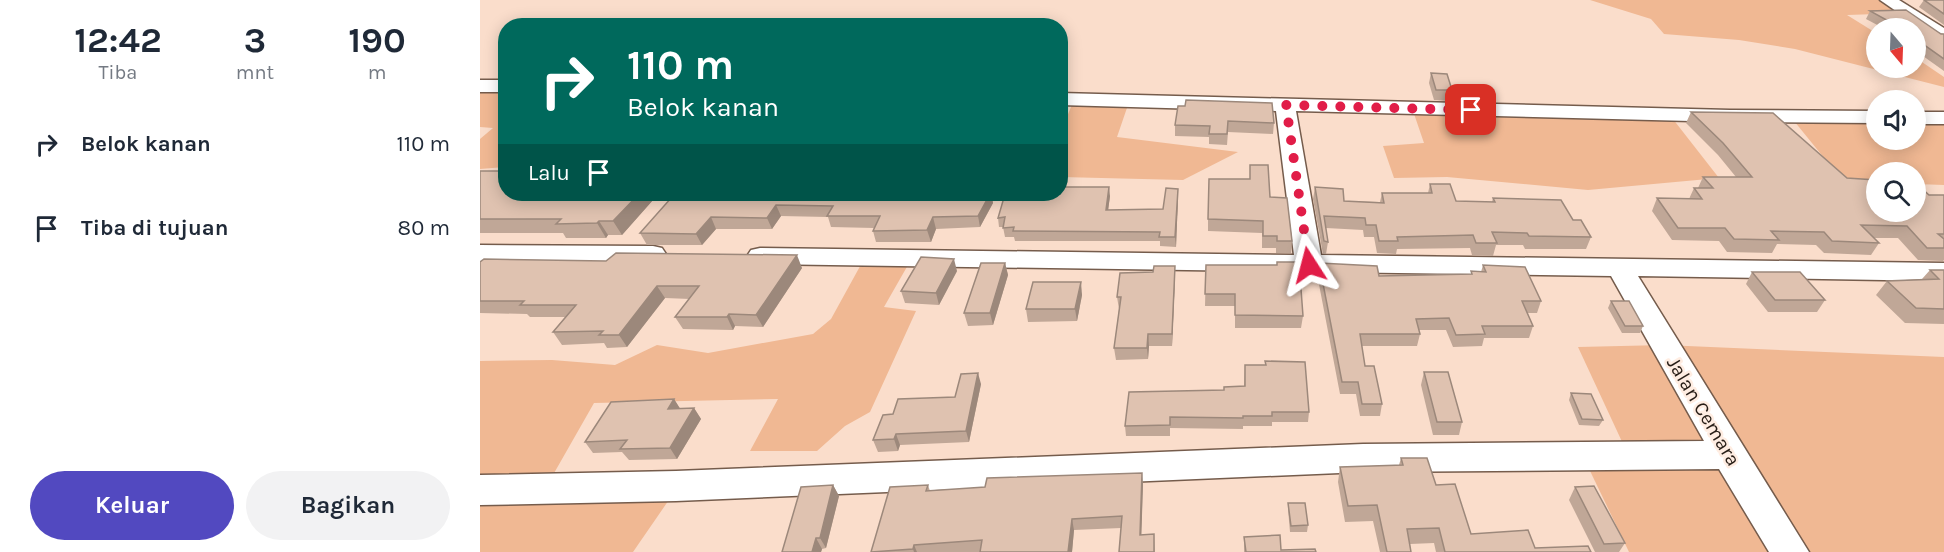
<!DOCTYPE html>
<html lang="id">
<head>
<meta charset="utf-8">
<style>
  body { margin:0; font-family:Karla,sans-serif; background:#f2f2f3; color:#1f2937; height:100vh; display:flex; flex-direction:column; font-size:22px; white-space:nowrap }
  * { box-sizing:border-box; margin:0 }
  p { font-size:20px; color:#747a83 }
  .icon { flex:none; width:33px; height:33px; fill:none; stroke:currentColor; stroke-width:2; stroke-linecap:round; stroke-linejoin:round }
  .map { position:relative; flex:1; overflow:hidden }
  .drawer { display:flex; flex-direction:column; background:#fff; width:480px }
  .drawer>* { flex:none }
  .hud { position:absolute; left:18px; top:18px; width:570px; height:183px; border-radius:24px; box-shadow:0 3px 15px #0003; background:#00695c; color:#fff; overflow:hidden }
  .needle { width:39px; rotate:161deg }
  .buttons { position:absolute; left:1386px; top:18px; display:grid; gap:12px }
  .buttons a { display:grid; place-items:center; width:60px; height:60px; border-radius:50%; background:#fff; box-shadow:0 3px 15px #0003; font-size:30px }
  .pin { position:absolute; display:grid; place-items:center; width:51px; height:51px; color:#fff; margin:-26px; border-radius:12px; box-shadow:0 3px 9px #0006 }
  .me { position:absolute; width:66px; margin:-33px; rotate:351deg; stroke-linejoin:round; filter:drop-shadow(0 0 4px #0008) }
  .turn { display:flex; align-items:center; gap:21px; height:126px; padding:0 30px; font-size:27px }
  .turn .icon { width:78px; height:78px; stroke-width:2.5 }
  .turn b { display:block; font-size:42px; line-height:51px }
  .then { display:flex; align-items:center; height:57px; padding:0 30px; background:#0003; gap:12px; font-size:22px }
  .eta { display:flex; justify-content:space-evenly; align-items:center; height:102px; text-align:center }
  .eta b { font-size:36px; font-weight:700; line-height:42px }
  .action { display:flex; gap:12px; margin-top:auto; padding:12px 30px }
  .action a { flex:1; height:69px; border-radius:36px; background:#5249c0; color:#fff; font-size:24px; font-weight:700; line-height:69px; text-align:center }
  .action a+a { background:#f2f2f3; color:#1f2937 }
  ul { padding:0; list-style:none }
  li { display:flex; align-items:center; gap:18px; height:84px; padding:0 30px }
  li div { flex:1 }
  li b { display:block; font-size:22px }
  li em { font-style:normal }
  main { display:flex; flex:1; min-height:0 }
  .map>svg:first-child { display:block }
  .green { fill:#f0b893 }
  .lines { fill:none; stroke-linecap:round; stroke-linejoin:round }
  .minor-casing { stroke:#755c4c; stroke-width:3 }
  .minor { fill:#fff; fill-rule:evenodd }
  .wall { fill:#c0a797 }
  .shaded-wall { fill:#9c887b }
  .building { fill:#dfc2b0; stroke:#9c887b; stroke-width:1.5 }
  .route { stroke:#e11d48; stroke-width:10; stroke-dasharray:0 18 }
  .labels { text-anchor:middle; stroke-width:5; stroke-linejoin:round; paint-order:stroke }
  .street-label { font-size:20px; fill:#271d16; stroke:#ffede2 }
</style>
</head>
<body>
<main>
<section class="drawer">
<div class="eta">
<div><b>12:42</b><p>Tiba</p></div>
<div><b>3</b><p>mnt</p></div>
<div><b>190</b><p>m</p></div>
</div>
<ul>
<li><svg class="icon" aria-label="right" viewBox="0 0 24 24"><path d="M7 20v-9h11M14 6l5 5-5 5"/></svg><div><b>Belok kanan</b></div><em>110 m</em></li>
<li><svg class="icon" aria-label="arrive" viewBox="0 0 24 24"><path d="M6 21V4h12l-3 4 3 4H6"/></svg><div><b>Tiba di tujuan</b></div><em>80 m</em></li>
</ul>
<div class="action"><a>Keluar</a><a>Bagikan</a></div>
</section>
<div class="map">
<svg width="1464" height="552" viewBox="0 0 1464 552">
  <rect width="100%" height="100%" fill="#faddcb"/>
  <g class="green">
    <polygon points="1110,0 1407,0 1427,13 1367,15 1396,33 1396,68 1436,68 1436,58 1464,77 1464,87 1315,49 1259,40 1184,34 1171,19"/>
    <polygon points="0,84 25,85 25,167 0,169 0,139 13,128 0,127"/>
    <polygon points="594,100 649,102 637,137 758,152 703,180 581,177 580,133"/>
    <polygon points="932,108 1189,114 1239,178 1108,190 967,177 914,178 903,146 944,143"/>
    <polygon points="1310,116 1396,118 1396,140 1436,140 1436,118 1464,118 1464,185 1436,184 1436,172 1396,172 1396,182 1362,180"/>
    <polygon points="432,258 404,307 436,311 390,412 365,426 337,451 270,451 298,399 114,403 61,496 193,494 153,552 0,552 0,361 72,360 135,365 177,345 228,353 333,334 351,319 384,259"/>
    <polygon points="1184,345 1464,357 1464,552 1323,552 1256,446 1144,446 1098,347"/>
    <polygon points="1249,449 1314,552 1149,552 1100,450"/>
  </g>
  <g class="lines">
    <defs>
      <g id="minor">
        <polygon points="1400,0 1419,0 1464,28 1464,41 1458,40"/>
        <rect x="0" y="80" width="26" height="12"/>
        <polygon points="580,93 1250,110 1396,111 1396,123 1250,122 816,111 841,255 1464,263 1464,281 1158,276 1329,552 1289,552 1239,469 883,472 196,501 0,505 0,475 196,471 883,444 1224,441 1131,276 280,264 271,262 267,256 271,250 280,248 814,255 796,111 580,105"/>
        <rect x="1436" y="112" width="28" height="12"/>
        <polygon points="0,245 173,246 182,248 186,254 182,260 173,262 0,261"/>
      </g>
    </defs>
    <use href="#minor" class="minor-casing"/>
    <use href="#minor" class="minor"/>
  </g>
  <g class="wall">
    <polygon points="1444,0 1464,0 1464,25 1439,7"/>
    <polygon points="1390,11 1464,34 1464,71 1436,51 1436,28 1403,28 1386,19"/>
    <polygon points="951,73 972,90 970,101 954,100 949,83"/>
    <polygon points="705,106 794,123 793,134 748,132 747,145 729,144 729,137 695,136 695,125"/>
    <polygon points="1211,112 1367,178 1449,195 1464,195 1464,260 1463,261 1438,260 1418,238 1394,238 1399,243 1391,255 1344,253 1336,245 1297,244 1292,253 1247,252 1239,241 1192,240 1172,211 1177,198 1209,199 1214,188 1218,188 1223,177 1256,177 1238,155 1206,123"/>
    <polygon points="770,165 812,241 811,253 796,253 796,248 782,248 782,233 728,231 728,219 770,179"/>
    <polygon points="0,171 185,198 173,200 142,235 128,235 126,238 86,238 83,233 0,233"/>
    <polygon points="950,184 976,201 1012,202 1013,198 1093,220 1111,237 1106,249 1045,249 1043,245 1016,245 1013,256 992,255 990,248 917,249 916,254 897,253 894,237 884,237 883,230 846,228 848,242 846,254 843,254 833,199 835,187 864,201 900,202 902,193 948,193"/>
    <polygon points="190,194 511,194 513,203 500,227 456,229 451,242 396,242 393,231 394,228 351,227 348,217 301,216 292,229 236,229 222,245 167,245 160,233 192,197"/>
    <polygon points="630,196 628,210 683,209 698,198 696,247 680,246 680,241 535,241 534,237 525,237 523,227 519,227 518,218"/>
    <polygon points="0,262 322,268 283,327 255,326 253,330 203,329 195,317 210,299 185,298 147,347 127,348 124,343 82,345 73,332 85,317 50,317 47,314 0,313"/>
    <polygon points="525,263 528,275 513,325 488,326 484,313"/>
    <polygon points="839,263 899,276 991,274 991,271 1001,272 1003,265 1061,301 1057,313 1047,313 1053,326 1049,338 1004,338 1002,346 973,347 966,330 939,330 940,334 937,346 882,346 885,366 902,404 900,416 880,416 876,394 860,394 837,274"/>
    <polygon points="726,265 823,316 821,328 755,328 755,306 725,306"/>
    <polygon points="695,266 695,277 692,346 669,346 668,359 636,360 634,348 639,309 637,297 673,272"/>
    <polygon points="1450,270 1464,270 1464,324 1425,323 1396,295 1407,281 1442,279"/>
    <polygon points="477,271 459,305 425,303 421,291"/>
    <polygon points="1272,272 1345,300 1337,312 1288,312 1266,284"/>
    <polygon points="602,295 597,321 548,322 546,309"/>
    <polygon points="1131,301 1163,326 1160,333 1142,333 1128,308"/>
    <polygon points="785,361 829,412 828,422 792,422 792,426 763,426 763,429 690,428 690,436 646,436 645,426 764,386 765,365 785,365"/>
    <polygon points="944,372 982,422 979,435 953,435 941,385"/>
    <polygon points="501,384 489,442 420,445 418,451 398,452 393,440 413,414 475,397"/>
    <polygon points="1091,393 1123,420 1119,426 1099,425 1089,400"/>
    <polygon points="194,399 200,409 214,408 221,419 197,459 149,460 142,452 113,453 105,442"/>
    <polygon points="921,458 956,485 991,534 1055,548 1111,552 956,552 954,543 930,544 931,552 900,552 893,521 865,522 858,482 860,467 919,465"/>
    <polygon points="663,484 661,535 674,534 675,552 639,552 641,528 594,530 592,552 391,552 448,485 450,491"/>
    <polygon points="353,485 359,496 346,548 342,549 341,552 302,552"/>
    <polygon points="1095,487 1145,543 1139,552 1115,552 1089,500"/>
    <polygon points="808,503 828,525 827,532 810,532 808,509"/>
    <polygon points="764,537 801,550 836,552 764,552"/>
  </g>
  <g class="shaded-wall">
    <polygon points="629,187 630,196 627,219 626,210"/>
    <polygon points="698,189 698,198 696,247 695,237"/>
    <polygon points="159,194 189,194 185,198 173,200 142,235 133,221"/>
    <polygon points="510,194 511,194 513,203 500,227 498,216"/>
    <polygon points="296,205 301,216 292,229 287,218"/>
    <polygon points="231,217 236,229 222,245 216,234"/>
    <polygon points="453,217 456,229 451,242 447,230"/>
    <polygon points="119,221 128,235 126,238 117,223"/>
    <polygon points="317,255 322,268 283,327 276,315"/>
    <polygon points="474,259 477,271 459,305 456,293"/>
    <polygon points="525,263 528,275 513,325 510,313"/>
    <polygon points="695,266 695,277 692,346 692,334"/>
    <polygon points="601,282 602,295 597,321 595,309"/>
    <polygon points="177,286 185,298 147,347 139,335"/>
    <polygon points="249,314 255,326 253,330 247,317"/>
    <polygon points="668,334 669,346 668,359 667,348"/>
    <polygon points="498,373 501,384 489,442 486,431"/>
    <polygon points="194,399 201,410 188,409"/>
    <polygon points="214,408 221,419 197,459 190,448"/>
    <polygon points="416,434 420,445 418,451 414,439"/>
    <polygon points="662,473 663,484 661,547 660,535"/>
    <polygon points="353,485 359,496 346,548 340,538"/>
    <polygon points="592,519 594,530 592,552 588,552"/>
    <polygon points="336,538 342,549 341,552 332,552"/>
    <polygon points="434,545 437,552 434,552 433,549"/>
  </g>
  <g class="building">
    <polygon points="1444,0 1464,0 1464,14"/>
    <polygon points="1426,10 1461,34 1464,34 1464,59 1436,39 1436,28 1421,28 1390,11"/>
    <polygon points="951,73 967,74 972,90 956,90"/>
    <polygon points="706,100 792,103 794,123 748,121 747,134 729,134 730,126 695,125 698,106 705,106"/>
    <polygon points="1211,112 1293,113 1367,178 1396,180 1396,212 1436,212 1436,183 1449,195 1464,195 1464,234 1458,234 1464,239 1464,248 1447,248 1427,226 1381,225 1399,243 1352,241 1344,232 1291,231 1299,240 1254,239 1245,228 1198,228 1177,198 1222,199 1214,188 1233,188 1223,177 1272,177 1243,143"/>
    <polygon points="770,165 788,165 790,197 807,198 812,241 797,241 797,236 783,236 783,221 728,219 729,179 770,179"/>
    <polygon points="0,171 26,171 26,194 159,194 133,221 119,221 117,223 76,224 81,219 0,219"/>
    <polygon points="950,184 970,184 976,201 1015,202 1013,198 1081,200 1093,220 1101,220 1111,237 1049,236 1047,233 1012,232 1017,243 996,243 993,235 917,237 918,241 899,241 896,225 886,225 885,218 844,216 848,242 844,241 835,187 863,189 864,201 904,203 902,193 952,193"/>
    <polygon points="580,187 629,187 626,210 683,209 686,188 698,189 695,237 679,237 680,232 533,231 534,227 523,228 525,217 518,218 525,194 580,194"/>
    <polygon points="190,194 510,194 498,216 453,217 447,230 393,231 400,216 347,216 353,206 296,205 287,218 231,217 216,234 160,233 192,197"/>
    <polygon points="136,253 317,255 276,315 249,314 247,317 195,317 219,286 177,286 139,335 119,335 123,331 73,332 96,305 40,305 44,301 0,301 0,262 4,259 126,261"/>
    <polygon points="441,257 474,259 456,293 421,291"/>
    <polygon points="797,262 819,262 823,316 755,315 755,294 725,294 726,265 797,265"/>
    <polygon points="501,263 525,263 510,313 484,313"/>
    <polygon points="839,263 897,266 899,276 992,274 991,271 1006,272 1003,265 1045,267 1061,301 1042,301 1053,326 1002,326 1005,334 976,335 969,318 936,319 940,334 880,334 885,366 894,366 902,404 882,404 878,382 862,382"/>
    <polygon points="674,266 695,266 692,334 668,334 667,348 634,348 641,297 637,297 640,273 673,272"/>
    <polygon points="1450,270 1464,270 1464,309 1436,308 1407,281 1459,279"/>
    <polygon points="1272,272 1320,272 1345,300 1295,300"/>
    <polygon points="553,282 601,282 595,309 546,309"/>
    <polygon points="1131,301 1149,301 1163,326 1145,326"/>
    <polygon points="785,361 825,362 829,412 792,412 792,416 763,416 763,418 690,417 690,425 645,426 649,392 744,390 744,387 765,386 765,365 786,365"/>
    <polygon points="944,372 968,372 982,422 957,422"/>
    <polygon points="498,373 486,431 416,434 414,439 393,440 403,415 413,414 418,399 475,397 481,374"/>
    <polygon points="1091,393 1111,394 1123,420 1102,419"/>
    <polygon points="194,399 188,409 214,408 190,448 140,449 147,440 105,442 131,402"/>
    <polygon points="921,458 947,458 956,485 975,484 991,534 1048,530 1055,548 1108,546 1111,552 965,552 959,528 927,529 931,552 907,552 897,505 868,506 860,467 923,465"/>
    <polygon points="662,473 660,535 674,534 674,552 639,552 642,516 592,519 588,552 500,552 502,540 434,545 433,549 391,552 410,487 448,485 446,491 505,487 507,478"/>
    <polygon points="353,485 340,538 336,538 332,552 302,552 321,487"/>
    <polygon points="1114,486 1145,543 1124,544 1095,487"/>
    <polygon points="808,503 825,503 828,525 811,526"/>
    <polygon points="800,535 801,550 835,549 836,552 766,552 764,537"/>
  </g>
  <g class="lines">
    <polyline class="route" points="829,265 806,105 991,110"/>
  </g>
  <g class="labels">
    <g class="street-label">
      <text transform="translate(1224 411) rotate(59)" y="7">Jalan Cemara</text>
    </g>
  </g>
</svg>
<div class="buttons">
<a><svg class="needle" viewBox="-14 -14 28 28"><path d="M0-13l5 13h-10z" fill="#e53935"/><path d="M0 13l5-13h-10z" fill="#747a83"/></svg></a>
<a><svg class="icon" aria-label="sound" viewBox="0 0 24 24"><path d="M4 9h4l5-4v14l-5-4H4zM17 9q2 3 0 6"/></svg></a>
<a><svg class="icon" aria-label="search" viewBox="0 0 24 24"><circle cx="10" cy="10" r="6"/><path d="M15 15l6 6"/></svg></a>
</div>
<div class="pin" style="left:991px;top:110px;background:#d93025"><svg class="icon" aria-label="arrive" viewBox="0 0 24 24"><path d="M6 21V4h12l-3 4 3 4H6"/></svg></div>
<svg class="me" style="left:829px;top:265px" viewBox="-20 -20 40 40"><path d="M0-17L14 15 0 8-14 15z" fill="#e11d48" stroke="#fff" stroke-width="4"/></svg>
<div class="hud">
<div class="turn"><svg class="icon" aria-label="right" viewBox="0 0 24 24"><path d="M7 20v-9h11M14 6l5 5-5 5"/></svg><div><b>110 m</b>Belok kanan</div></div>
<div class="then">Lalu<svg class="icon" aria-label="arrive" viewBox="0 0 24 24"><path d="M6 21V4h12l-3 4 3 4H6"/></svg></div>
</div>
</div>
</main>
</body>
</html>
